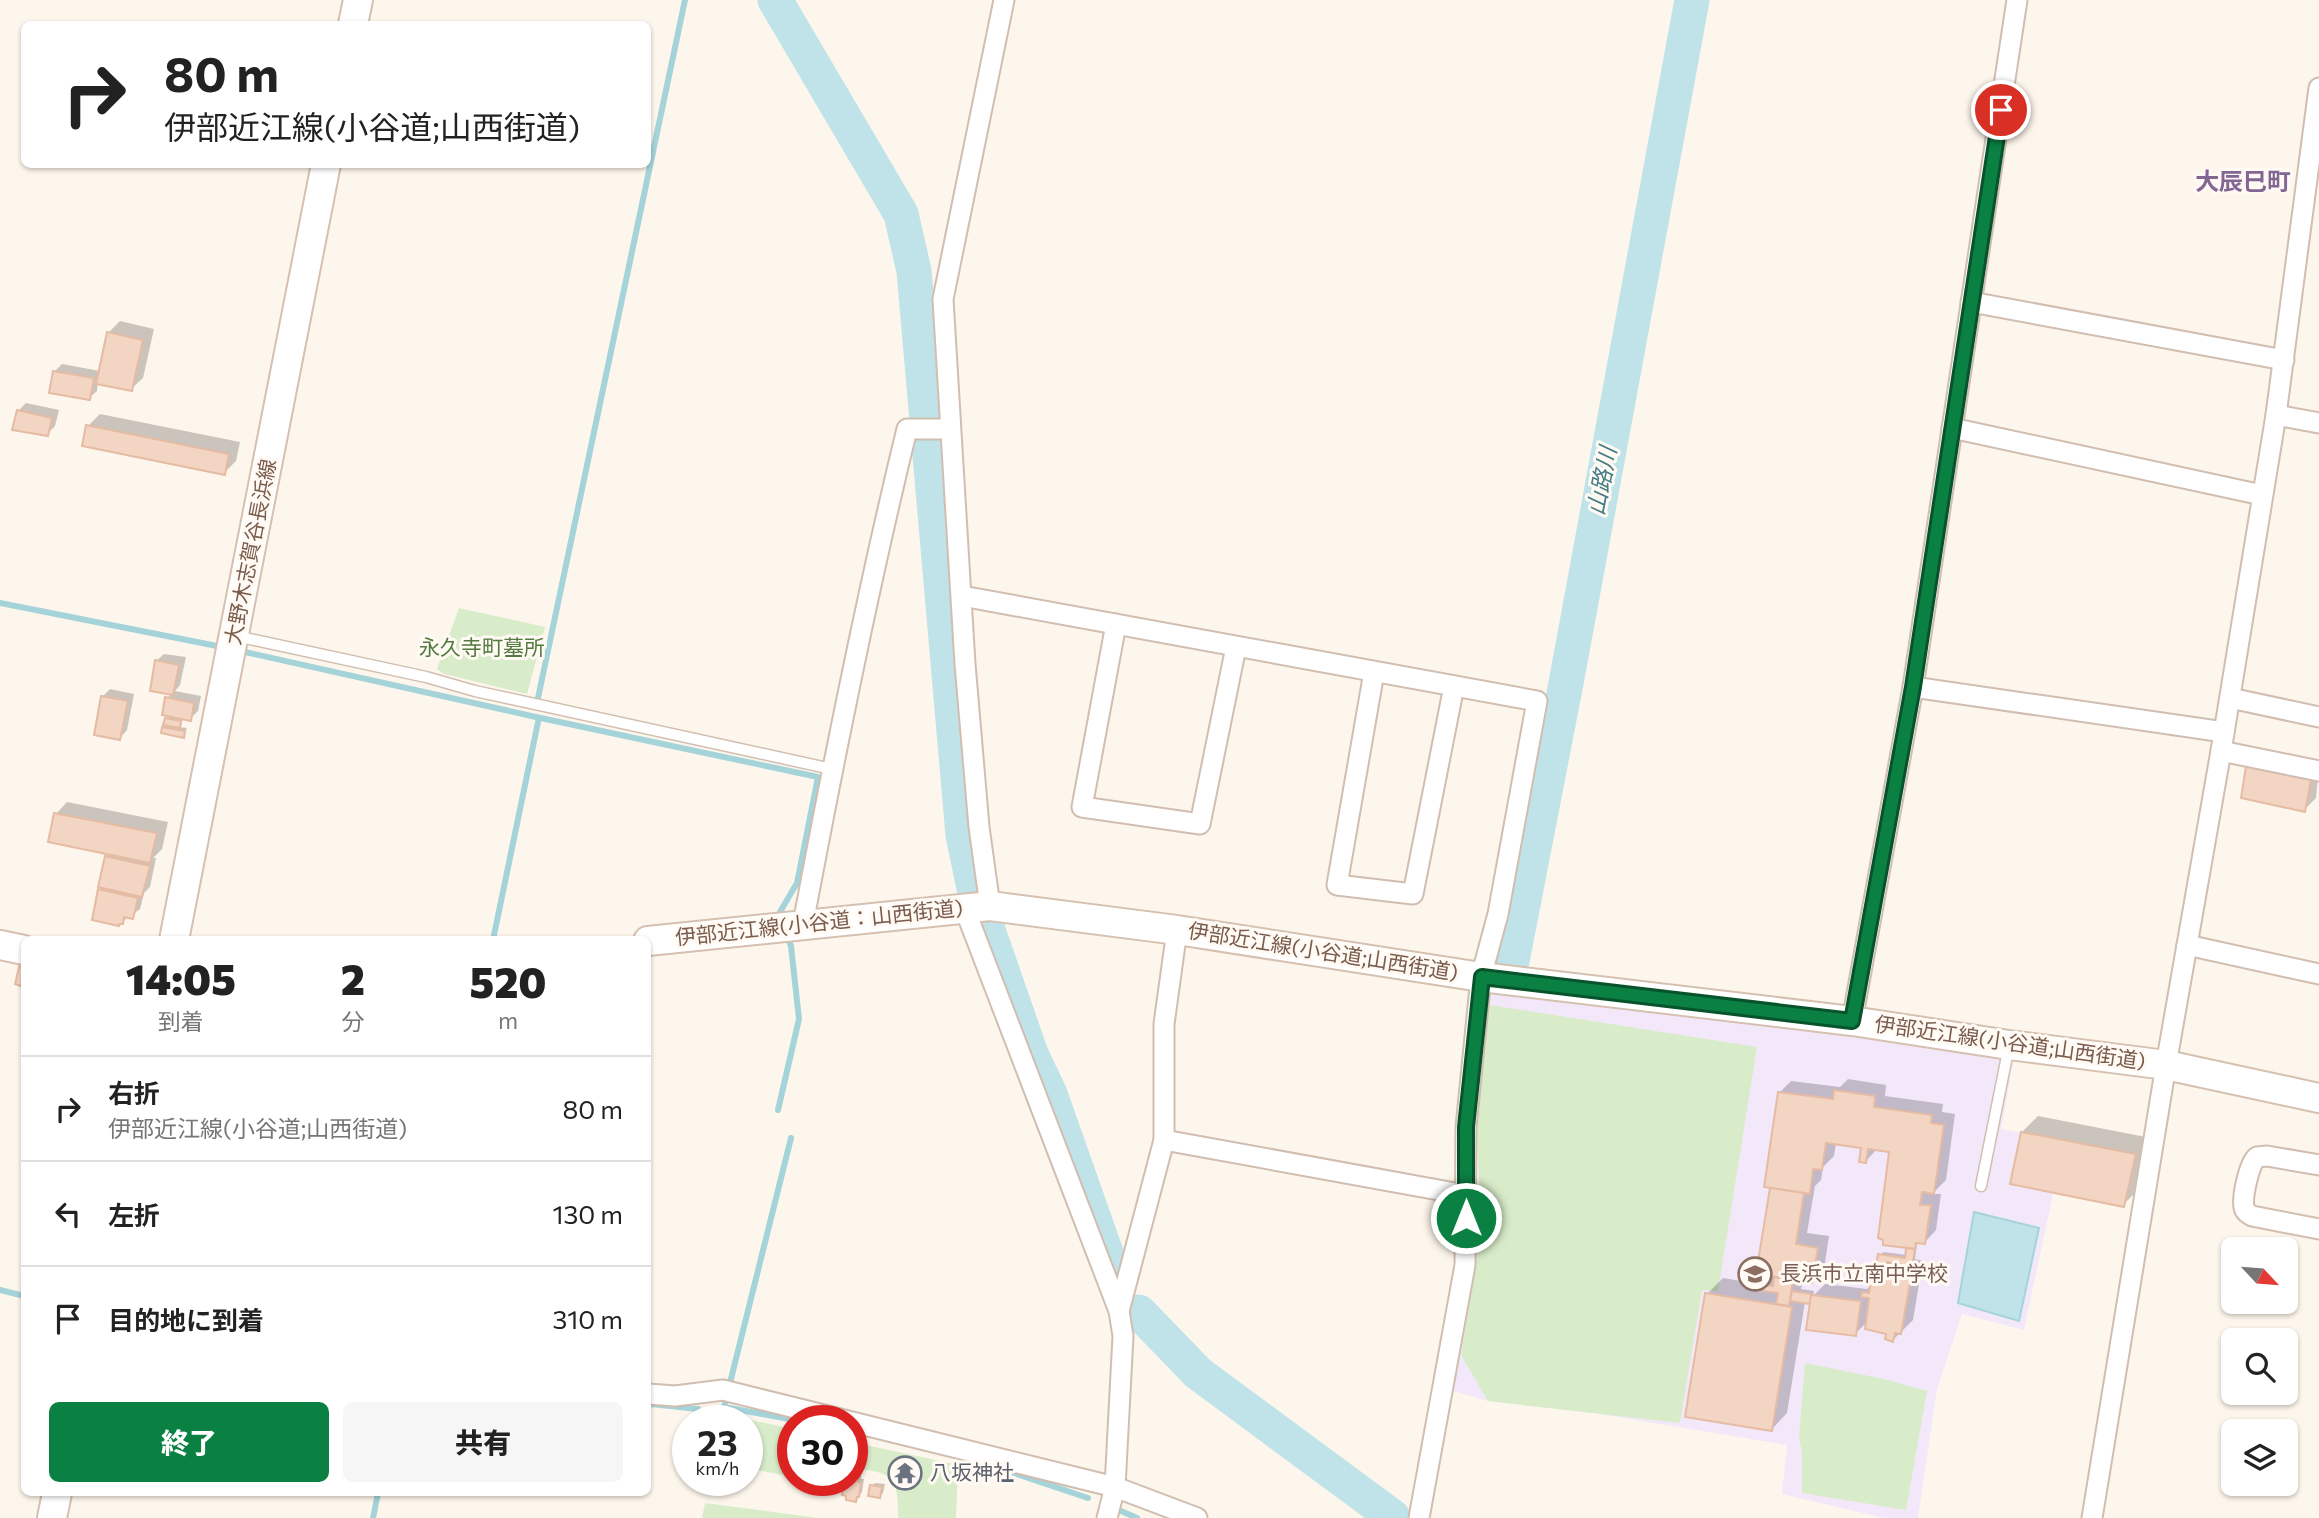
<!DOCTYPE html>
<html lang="ja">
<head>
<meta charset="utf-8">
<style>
  body { margin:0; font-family:Commissioner,"Noto Sans JP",sans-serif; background:#f6f6f6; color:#222; height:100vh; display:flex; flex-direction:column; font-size:26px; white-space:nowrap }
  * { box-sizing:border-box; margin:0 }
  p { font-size:23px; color:#767676 }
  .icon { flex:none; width:38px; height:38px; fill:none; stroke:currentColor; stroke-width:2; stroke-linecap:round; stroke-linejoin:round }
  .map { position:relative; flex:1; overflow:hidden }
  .drawer { position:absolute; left:21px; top:936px; width:630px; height:560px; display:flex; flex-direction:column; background:#fff; border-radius:10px; box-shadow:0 2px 5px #0004 }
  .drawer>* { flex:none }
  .banner { position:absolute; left:21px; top:21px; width:630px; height:147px; border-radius:10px; box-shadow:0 2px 5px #0004; background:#fff; color:#222; overflow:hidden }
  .needle { width:46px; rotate:116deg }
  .buttons { position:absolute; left:2221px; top:1237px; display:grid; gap:14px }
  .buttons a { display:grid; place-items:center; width:77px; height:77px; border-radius:10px; background:#fff; box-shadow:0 2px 5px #0004; font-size:35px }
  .speed { position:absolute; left:672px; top:1405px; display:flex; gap:14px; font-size:35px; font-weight:700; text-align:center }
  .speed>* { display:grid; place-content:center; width:91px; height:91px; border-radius:50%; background:#fff; box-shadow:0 2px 5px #0004; line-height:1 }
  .speed small { font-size:18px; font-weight:400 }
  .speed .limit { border:10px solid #d22; background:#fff; color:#111 }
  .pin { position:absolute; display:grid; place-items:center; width:60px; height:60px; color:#fff; margin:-30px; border:4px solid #fff; border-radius:50%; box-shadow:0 2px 7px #0007 }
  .me { position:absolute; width:77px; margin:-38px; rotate:0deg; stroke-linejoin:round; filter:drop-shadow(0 0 5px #0008) }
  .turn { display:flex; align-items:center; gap:24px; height:147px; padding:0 28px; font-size:32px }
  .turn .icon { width:91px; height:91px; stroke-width:2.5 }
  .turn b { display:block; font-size:49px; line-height:60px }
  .eta { display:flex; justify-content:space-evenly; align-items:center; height:119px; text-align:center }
  .eta b { font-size:42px; font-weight:800; line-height:49px }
  .primary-button { display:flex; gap:14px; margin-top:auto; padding:14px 28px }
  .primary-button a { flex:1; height:80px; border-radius:10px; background:#0b8043; color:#fff; font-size:28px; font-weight:800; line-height:80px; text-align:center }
  .primary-button a+a { background:#f6f6f6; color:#222 }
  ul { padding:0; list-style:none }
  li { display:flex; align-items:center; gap:21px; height:105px; padding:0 28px; border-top:2px solid #e0e0e0 }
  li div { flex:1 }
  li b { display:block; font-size:26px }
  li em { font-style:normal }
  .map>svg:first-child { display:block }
  .education { fill:#f3e8fa }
  .green { fill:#d8ecc9 }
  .water { fill:#bfe3e8; stroke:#a5d3da; stroke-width:2 }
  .shadow { fill:#0003; fill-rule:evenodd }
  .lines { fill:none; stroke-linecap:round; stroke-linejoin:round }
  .stream { stroke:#a5d3da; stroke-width:6 }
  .river { stroke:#bfe3e8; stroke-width:35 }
  .building { fill:#f3d5c3; stroke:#e6bba3; stroke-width:2 }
  .lane-casing { stroke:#d1beb0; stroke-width:13 }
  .street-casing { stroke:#d1beb0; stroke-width:23 }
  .secondary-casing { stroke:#d6c0b0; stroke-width:32 }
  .lane { stroke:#fff; stroke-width:10 }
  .street { stroke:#fff; stroke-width:19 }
  .secondary { stroke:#fff; stroke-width:28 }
  .route-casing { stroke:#07532c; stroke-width:18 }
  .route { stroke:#0b8043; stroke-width:12 }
  .labels { text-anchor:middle; stroke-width:6; stroke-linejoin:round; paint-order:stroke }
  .street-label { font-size:21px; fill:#7a5c4d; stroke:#fffaf3 }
  .park-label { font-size:21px; fill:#537a41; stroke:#fffaf3 }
  .education-label { font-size:21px; fill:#785e54; stroke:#fffaf3; text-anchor:start }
  .worship-label { font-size:21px; fill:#5b616d; stroke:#fffaf3; text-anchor:start }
  .water-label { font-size:23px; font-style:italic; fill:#437c86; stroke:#fffaf3 }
  .quarter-label { font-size:24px; font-weight:bold; fill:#846695; stroke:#fffaf3 }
</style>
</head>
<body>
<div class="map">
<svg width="2319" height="1518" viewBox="0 0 2319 1518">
  <rect width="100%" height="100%" fill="#fdf6ec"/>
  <polygon class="education" points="1489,986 2014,1058 2001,1129 2136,1154 2124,1204 2053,1194 2024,1330 1962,1314 1937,1389 1918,1518 1884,1518 1782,1494 1787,1445 1593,1413 1488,1401 1453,1391 1481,1234 1476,1111"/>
  <g class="green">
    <polygon points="459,608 545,627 527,694 444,674 437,669"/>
    <polygon points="1490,1005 1757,1047 1718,1291 1702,1290 1680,1423 1488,1401 1461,1355 1481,1234 1476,1111"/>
    <polygon points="1805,1363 1884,1379 1927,1391 1906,1510 1802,1493 1802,1452 1799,1437"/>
    <polygon points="737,1417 793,1429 793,1477 747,1468 747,1421 724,1421"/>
    <path d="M852 1442 958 1465 956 1518H898C899 1477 892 1471 852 1469Z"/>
    <polygon points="705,1503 818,1518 702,1518"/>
  </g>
  <polygon class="water" points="1974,1212 2039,1228 2019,1321 1958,1303"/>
  <g class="shadow">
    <polygon points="120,321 154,329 143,378 131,389 98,382 97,391 89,398 54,372 62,364 100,371 108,333"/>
    <polygon points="26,403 59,410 55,426 47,434 18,411"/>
    <polygon points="100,414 240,442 236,461 224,473 88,426"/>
    <polygon points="164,654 186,657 180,685 175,691 201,696 198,711 190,719 184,718 179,727 187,728 183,736 164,728 170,715 167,698 172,693 156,661"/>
    <polygon points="110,689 134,694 127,730 120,738 102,697"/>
    <polygon points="2260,755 2319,768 2316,798 2304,810 2248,767"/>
    <polygon points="67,802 168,822 162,849 153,858 156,858 150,887 144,893 140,909 122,922 100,890 104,886 107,856 110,853 56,814"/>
    <path d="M1848 1079 1886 1085 1885 1096 1943 1104 1942 1112 1955 1114 1946 1180 1932 1194H1941L1936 1230 1925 1242 1917 1244 1915 1259 1923 1261 1913 1320 1893 1340 1888 1332 1867 1322 1855 1334 1813 1299 1805 1302 1787 1413 1772 1429 1707 1294 1723 1278 1753 1283 1762 1273H1758L1772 1186 1780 1092 1791 1081 1840 1087ZM1836 1143 1863 1146 1866 1161 1878 1148 1891 1151 1910 1247 1907 1255 1883 1252 1876 1267 1873 1283 1867 1289 1825 1284 1813 1296 1814 1291 1801 1289 1803 1280 1812 1281 1824 1269 1829 1236 1807 1233 1815 1186 1821 1180 1823 1167 1834 1156Z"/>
    <polygon points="2038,1116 2151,1138 2139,1189 2123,1205 2022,1132"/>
    <polygon points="853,1474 861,1475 861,1479 864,1479 862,1492 855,1500"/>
    <polygon points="875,1483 885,1484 883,1493 880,1496 872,1486"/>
  </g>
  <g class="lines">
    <g class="stream">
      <polyline points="0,603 222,647"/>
      <polyline points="245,652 536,717 818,777 797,883 780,912 782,920"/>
      <polyline points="538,698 685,0"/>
      <polyline points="493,940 538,722"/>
      <polyline points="778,1110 799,1019 791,946 786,934"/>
      <polyline points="791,1138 724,1407 800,1421"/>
      <polyline points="0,1290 24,1296"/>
      <polyline points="651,1404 698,1409"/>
      <polyline points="990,1465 1088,1498"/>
      <polyline points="1121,1511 1137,1518"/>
      <polyline points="373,1518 378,1493"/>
    </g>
    <g class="river">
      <polyline points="775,0 901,214 914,271 963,835 975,893 1031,1054 1050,1094 1111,1267"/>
      <polyline points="1512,961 1566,683 1692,0"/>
      <polyline points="1139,1312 1198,1373 1393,1517"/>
    </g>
  </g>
  <g class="building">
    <polygon points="107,332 143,340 132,391 96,384"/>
    <polygon points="53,371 94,378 90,400 49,393"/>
    <polygon points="17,410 52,418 48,436 12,430"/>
    <polygon points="86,425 229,454 225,475 82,446"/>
    <polygon points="155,660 179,665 173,695 150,691"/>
    <polygon points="101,696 128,701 120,740 94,735"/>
    <polygon points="165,697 194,703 191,721 162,715"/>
    <polygon points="165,718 181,721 180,728 163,725"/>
    <polygon points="162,727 185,731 184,738 161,733"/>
    <polygon points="2246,766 2311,780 2305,812 2241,798"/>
    <polygon points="54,813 157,833 150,863 48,842"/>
    <polygon points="105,856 150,866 142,897 98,887"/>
    <polygon points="98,889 138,898 133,919 124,917 123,924 120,924 119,926 92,920"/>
    <polygon points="20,963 24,964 24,987 15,984"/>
    <polygon points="1834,1090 1875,1096 1874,1107 1932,1115 1931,1123 1944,1125 1934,1194 1922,1192 1920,1205 1931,1205 1925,1244 1916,1243 1915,1249 1883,1245 1883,1240 1878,1238 1889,1152 1868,1149 1866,1163 1859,1162 1861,1148 1826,1143 1822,1170 1813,1169 1810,1194 1764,1187 1778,1092 1833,1099"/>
    <polygon points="2021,1132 2136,1154 2124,1207 2010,1184"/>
    <polygon points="1770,1188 1804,1193 1796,1244 1818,1248 1812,1283 1756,1274"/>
    <polygon points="1906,1248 1915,1249 1912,1267 1887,1262 1885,1268 1876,1266 1878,1254 1905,1258"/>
    <polygon points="1874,1266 1912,1272 1901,1334 1895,1333 1893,1342 1885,1339 1886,1334 1865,1329 1869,1298 1861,1297 1862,1292 1869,1293"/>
    <polygon points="1774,1277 1793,1280 1789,1306 1776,1304 1778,1293 1750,1289 1751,1283 1773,1286"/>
    <polygon points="1792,1291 1811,1294 1810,1304 1790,1301"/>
    <polygon points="1705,1293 1792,1307 1772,1431 1685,1417"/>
    <polygon points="1811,1295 1861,1301 1856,1336 1806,1330"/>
    <polygon points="852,1477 859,1478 858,1482 861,1482 859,1497 857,1497 856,1502 846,1500 846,1496 842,1495 844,1480 852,1480"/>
    <polygon points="870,1485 882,1487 880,1498 868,1496"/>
  </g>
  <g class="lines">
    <defs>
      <g id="lane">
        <polyline points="236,636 426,677 475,691 832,769"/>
        <polyline points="1981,1186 2009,1046"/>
      </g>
      <g id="street">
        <polyline points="1971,302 2284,360"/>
        <polyline points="2276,415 2319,423"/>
        <polyline points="1952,428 2262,495"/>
        <polyline points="962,596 1537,701 1498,914 1481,977 1466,1127 1465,1265 1419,1518"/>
        <polyline points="1116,624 1082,807 1200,824 1236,647"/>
        <polyline points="1374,672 1337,885 1413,894 1454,686"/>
        <polyline points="1913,687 2224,732"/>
        <polyline points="2230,698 2319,717"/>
        <polyline points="2221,751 2319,771"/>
        <polyline points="990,906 979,827 965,664 943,299 1004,0"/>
        <polyline points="964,907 1119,1311"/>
        <path d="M803 924C834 758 867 593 907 429H950"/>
        <polyline points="2187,945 2319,974"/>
        <polyline points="1852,1021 1913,687 2017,0"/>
        <polyline points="1164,1140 1466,1195"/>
        <path d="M2319 1165 2267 1156 2257 1157C2249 1163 2242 1197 2244 1207 2245 1213 2248 1213 2252 1216L2319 1229"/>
        <polyline points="648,1394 675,1396 723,1390 848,1421"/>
        <polyline points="852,1422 1115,1487 1197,1518"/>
        <polyline points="1107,1518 1115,1487 1123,1336 1119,1311 1164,1140 1164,1024 1177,930"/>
        <polyline points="2092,1518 2166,1065 2221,751 2276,415 2319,88"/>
      </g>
      <g id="secondary">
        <polyline points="353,24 358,0"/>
        <polyline points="174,940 326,164"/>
        <polyline points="648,941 990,906 1177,930 1481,977 1852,1021 2009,1045 2166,1065 2319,1098"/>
        <polyline points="0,945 24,950"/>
        <polyline points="52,1518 57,1493"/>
      </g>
    </defs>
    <use href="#lane" class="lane-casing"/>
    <use href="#street" class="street-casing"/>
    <use href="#secondary" class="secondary-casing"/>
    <use href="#lane" class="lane"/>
    <use href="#street" class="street"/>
    <use href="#secondary" class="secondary"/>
  </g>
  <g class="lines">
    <defs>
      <polyline id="route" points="1466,1218 1466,1127 1482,977 1852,1021 1913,687 2001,110"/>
    </defs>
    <use href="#route" class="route-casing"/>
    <use href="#route" class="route"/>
  </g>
  <defs>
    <symbol id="school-ring" viewBox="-11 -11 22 22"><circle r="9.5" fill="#fffaf3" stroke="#8d6e63" stroke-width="1.5"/><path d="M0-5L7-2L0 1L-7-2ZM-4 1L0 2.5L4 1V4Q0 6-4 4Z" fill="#8d6e63"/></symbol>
    <symbol id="temple-ring" viewBox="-11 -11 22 22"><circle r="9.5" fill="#fffaf3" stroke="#6b7280" stroke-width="1.5"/><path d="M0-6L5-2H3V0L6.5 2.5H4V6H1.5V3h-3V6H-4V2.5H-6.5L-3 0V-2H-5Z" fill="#6b7280"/></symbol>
  </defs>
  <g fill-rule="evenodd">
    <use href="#school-ring" x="1736" y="1255" width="38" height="38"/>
    <use href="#temple-ring" x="886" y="1454" width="38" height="38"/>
  </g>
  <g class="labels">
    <g class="street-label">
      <text transform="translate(251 552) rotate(-79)" y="7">大野木志賀谷長浜線</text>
      <text transform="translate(819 923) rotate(-6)" y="7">伊部近江線(小谷道：山西街道)</text>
      <text transform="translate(1323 952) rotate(9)" y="7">伊部近江線(小谷道;山西街道)</text>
      <text transform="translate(2010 1043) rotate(8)" y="7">伊部近江線(小谷道;山西街道)</text>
    </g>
    <g class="park-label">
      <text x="482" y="655">永久寺町墓所</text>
    </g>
    <g class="education-label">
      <text x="1780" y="1281">長浜市立南中学校</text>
    </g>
    <g class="worship-label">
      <text x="930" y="1480">八坂神社</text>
    </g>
    <g class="water-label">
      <text transform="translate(1602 481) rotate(-79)" y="8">山路川</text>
    </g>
    <g class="quarter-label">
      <text x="2243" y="190">大辰巳町</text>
    </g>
  </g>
</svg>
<div class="buttons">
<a><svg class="needle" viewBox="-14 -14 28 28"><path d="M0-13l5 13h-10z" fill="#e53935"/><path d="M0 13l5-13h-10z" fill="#767676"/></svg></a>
<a><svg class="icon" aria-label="search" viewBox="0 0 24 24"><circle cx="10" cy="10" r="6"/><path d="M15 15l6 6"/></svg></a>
<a><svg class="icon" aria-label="layers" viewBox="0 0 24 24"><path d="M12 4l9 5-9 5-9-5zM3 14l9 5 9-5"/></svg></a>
</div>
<div class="speed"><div>23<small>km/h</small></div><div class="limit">30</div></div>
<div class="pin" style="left:2001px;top:110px;background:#d93025"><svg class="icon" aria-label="arrive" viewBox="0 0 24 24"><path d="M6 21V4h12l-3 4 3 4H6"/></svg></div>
<svg class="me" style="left:1466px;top:1218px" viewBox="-20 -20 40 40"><circle r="17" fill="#0b8043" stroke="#fff" stroke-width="3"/><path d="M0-11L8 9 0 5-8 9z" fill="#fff"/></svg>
<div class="banner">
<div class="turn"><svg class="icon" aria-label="right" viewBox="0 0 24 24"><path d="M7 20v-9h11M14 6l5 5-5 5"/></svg><div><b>80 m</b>伊部近江線(小谷道;山西街道)</div></div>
</div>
<section class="drawer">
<div class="eta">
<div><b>14:05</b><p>到着</p></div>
<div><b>2</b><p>分</p></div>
<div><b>520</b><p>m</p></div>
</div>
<ul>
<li><svg class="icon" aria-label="right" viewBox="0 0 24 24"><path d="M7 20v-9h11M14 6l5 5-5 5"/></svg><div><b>右折</b><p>伊部近江線(小谷道;山西街道)</p></div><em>80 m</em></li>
<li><svg class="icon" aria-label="left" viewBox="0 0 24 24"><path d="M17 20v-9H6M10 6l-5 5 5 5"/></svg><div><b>左折</b></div><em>130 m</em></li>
<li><svg class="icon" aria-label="arrive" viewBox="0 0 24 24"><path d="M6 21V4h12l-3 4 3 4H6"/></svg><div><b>目的地に到着</b></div><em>310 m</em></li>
</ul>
<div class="primary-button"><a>終了</a><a>共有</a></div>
</section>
</div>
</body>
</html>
